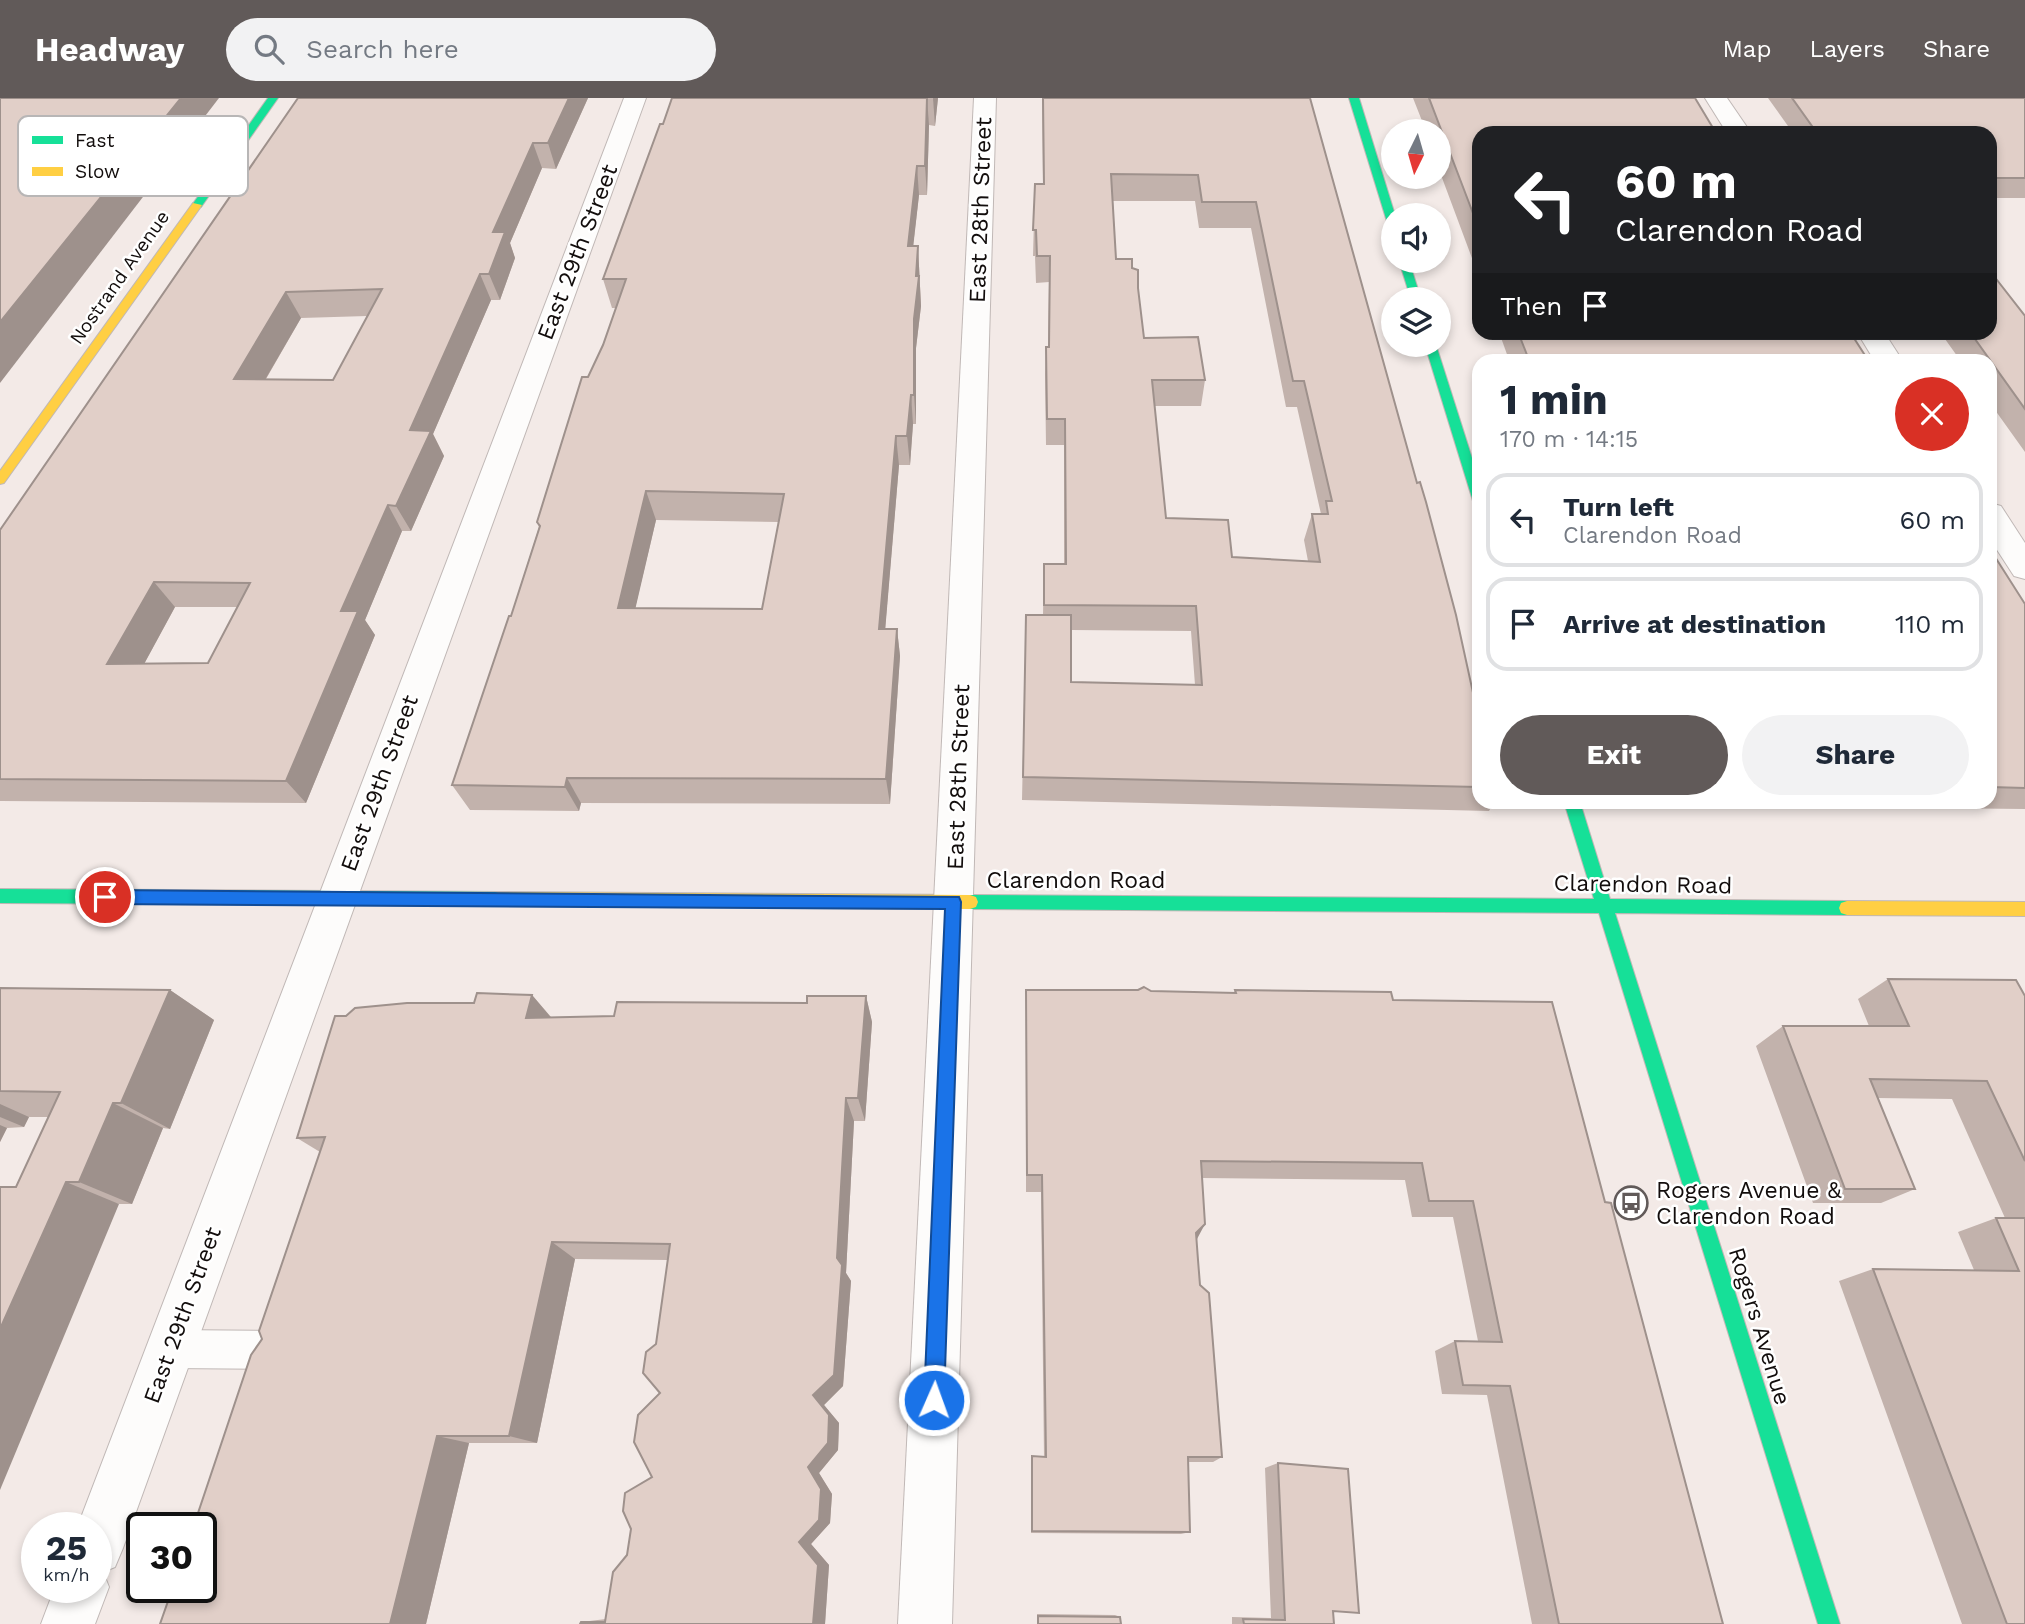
<!DOCTYPE html>
<html lang="en">
<head>
<meta charset="utf-8">
<style>
  body { margin:0; font-family:"Work Sans",sans-serif; background:#f2f2f3; color:#1f2937; height:100vh; display:flex; flex-direction:column; font-size:26px; white-space:nowrap }
  * { box-sizing:border-box; margin:0 }
  p { font-size:23px; color:#747a83 }
  .icon { flex:none; width:38px; height:38px; fill:none; stroke:currentColor; stroke-width:2; stroke-linecap:round; stroke-linejoin:round }
  .map { position:relative; flex:1; overflow:hidden }
  .panel { position:absolute; left:1472px; top:256px; width:525px; height:455px; display:flex; flex-direction:column; background:#fff; border-radius:21px; box-shadow:0 4px 10px #0003 }
  .panel>* { flex:none }
  .guide { position:absolute; left:1472px; top:28px; width:525px; height:214px; border-radius:21px; box-shadow:0 4px 10px #0003; background:#202124; color:#fff; overflow:hidden }
  .needle { width:46px; rotate:185deg }
  .controls { position:absolute; left:1381px; top:21px; display:grid; gap:14px }
  .controls a { display:grid; place-items:center; width:70px; height:70px; border-radius:50%; background:#fff; box-shadow:0 4px 10px #0003; font-size:35px }
  .speed { position:absolute; left:21px; top:1414px; display:flex; gap:14px; font-size:35px; font-weight:700; text-align:center }
  .speed>* { display:grid; place-content:center; width:91px; height:91px; border-radius:50%; background:#fff; box-shadow:0 4px 10px #0003; line-height:1 }
  .speed small { font-size:18px; font-weight:400 }
  .speed .limit { border:4px solid #111; border-radius:10px; background:#fff; color:#111 }
  .pin { position:absolute; display:grid; place-items:center; width:60px; height:60px; color:#fff; margin:-30px; border:4px solid #fff; border-radius:50%; box-shadow:0 2px 7px #0007 }
  .me { position:absolute; width:77px; margin:-38px; rotate:2deg; stroke-linejoin:round; filter:drop-shadow(0 0 5px #0008) }
  .turn { display:flex; align-items:center; gap:24px; height:147px; padding:0 28px; font-size:32px }
  .turn .icon { width:91px; height:91px; stroke-width:2.5 }
  .turn b { display:block; font-size:49px; line-height:60px }
  .then { display:flex; align-items:center; height:66px; padding:0 28px; background:#0003; gap:14px; font-size:26px }
  .round { display:grid; place-items:center; flex:none; width:74px; height:74px; border-radius:37px; background:#f2f2f3 }
  .summary { display:flex; align-items:center; justify-content:space-between; height:119px; padding:0 28px }
  h1 { font-size:42px; font-weight:700; line-height:52px }
  .primary-button { display:flex; gap:14px; margin-top:auto; padding:14px 28px }
  .primary-button a { flex:1; height:80px; border-radius:42px; background:#615a59; color:#fff; font-size:28px; font-weight:700; line-height:80px; text-align:center }
  .primary-button a+a { background:#f2f2f3; color:#1f2937 }
  ul { padding:0; list-style:none }
  li { display:flex; align-items:center; gap:21px; height:94px; margin:0 14px 10px; padding:0 14px; border:4px solid #e0e1e3; border-radius:21px }
  li div { flex:1 }
  li b { display:block; font-size:26px }
  li em { font-style:normal }
  header { display:flex; align-items:center; gap:42px; box-sizing:border-box; height:98px; padding:0 35px; background:#615a59; color:#fff }
  header strong { font-size:33px }
  nav { display:flex; gap:38px; margin-inline-start:auto; font-size:24px }
  .search { width:490px; height:63px; background:#f2f2f3; display:flex; align-items:center; gap:18px; box-sizing:border-box; padding:0 24px; border-radius:38px; color:#747a83; font-size:26px }
  .map>svg:first-child { display:block }
  .lines { fill:none; stroke-linecap:round; stroke-linejoin:round }
  .lane-casing { stroke:#c0b8b6; stroke-width:2 }
  .street-casing { stroke:#c0b8b6; stroke-width:2 }
  .fast-casing { stroke:#c0b8b6; stroke-width:2 }
  .slow-casing { stroke:#c0b8b6; stroke-width:2 }
  .lane { fill:#fdfcfb; fill-rule:evenodd }
  .street { fill:#fdfcfb; fill-rule:evenodd }
  .fast { fill:#16e098; fill-rule:evenodd }
  .slow { fill:#ffcf43; fill-rule:evenodd }
  .wall { fill:#c2b2ac; fill-rule:evenodd }
  .shaded-wall { fill:#9e918c }
  .building { fill:#e1cfc8; stroke:#9e918c; stroke-width:2; fill-rule:evenodd }
  .route { fill:#1a73e8; stroke:#114b97; stroke-width:2 }
  .labels { text-anchor:middle; stroke-width:5; stroke-linejoin:round; paint-order:stroke }
  .far-street-label { font-size:19px; fill:#120d0c; stroke:#fff }
  .street-label { font-size:23px; fill:#120d0c; stroke:#fff }
  .poi-label { font-size:23px; fill:#120d0c; stroke:#fff; text-anchor:start }
  .key { fill:#fff; stroke:#b8b6b6; stroke-width:2 }
  .key-label { font-size:19px; fill:#120d0c }
</style>
</head>
<body>
<header>
<strong>Headway</strong>
<div class="search"><svg class="icon" aria-label="search" viewBox="0 0 24 24"><circle cx="10" cy="10" r="6"/><path d="M15 15l6 6"/></svg>Search here</div>
<nav><a>Map</a><a>Layers</a><a>Share</a></nav>
</header>
<div class="map">
<svg width="2025" height="1526" viewBox="0 0 2025 1526">
  <rect width="100%" height="100%" fill="#f3eae7"/>
  <g class="lines">
    <defs>
      <polygon id="lane" points="170,1232 280,1233 293,1239 299,1252 293,1265 280,1271 170,1270 157,1264 151,1251 157,1238"/>
      <g id="street">
        <polygon points="624,0 646,0 123,1450 115,1469 103,1474 109,1489 95,1526 41,1526 55,1489 96,1489 96,1430 77,1430"/>
        <polygon points="974,0 996,0 952,1526 898,1526"/>
        <polygon points="1705,0 1727,0 1751,35 1727,35"/>
        <polygon points="1857,234 1884,234 1902,262 1874,262"/>
        <polygon points="1990,405 2001,408 2025,445 2025,481 2014,478 1990,441"/>
      </g>
      <g id="fast">
        <polygon points="268,0 278,0 201,109 193,109 192,107"/>
        <polygon points="1349,0 1359,0 1395,117 1393,117 1393,130 1388,127"/>
        <polygon points="1399,163 1409,163 1421,201 1411,201"/>
        <polygon points="1425,247 1436,247 1479,382 1479,407 1473,403"/>
        <polygon points="1564,704 1580,704 1610,801 1847,803 1853,805 1855,810 1853,815 1847,817 1615,815 1840,1526 1818,1526 1599,815 970,811 964,809 962,804 964,799 970,797 1594,801"/>
        <polygon points="0,791 498,794 504,796 506,801 504,806 498,808 0,805"/>
      </g>
      <g id="slow">
        <polygon points="193,105 202,107 4,385 0,386 0,373"/>
        <polygon points="498,794 970,797 976,799 978,804 976,809 970,811 498,808 492,806 490,801 492,796"/>
        <polygon points="1847,803 2025,804 2025,818 1847,817 1841,815 1839,810 1841,805"/>
      </g>
    </defs>
    <use href="#lane" class="lane-casing"/>
    <use href="#street" class="street-casing"/>
    <use href="#fast" class="fast-casing"/>
    <use href="#slow" class="slow-casing"/>
    <use href="#lane" class="lane"/>
    <use href="#street" class="street"/>
    <use href="#fast" class="fast"/>
    <use href="#slow" class="slow"/>
  </g>
  <g class="wall">
    <path d="M298 0H588L556 71 542 70 510 145 515 160 500 202H491L433 336 444 358 411 433H402L365 522 375 537 306 705 0 703V432ZM367 218 333 282 266 281 301 220ZM175 509H238L208 565 144 566Z"/>
    <path d="M672 0H938L935 28 929 27 927 97H919L913 148H918L921 208 916 250V326H913L910 367H899L885 531H897L900 558 890 706 581 705 579 713 470 712 452 687 511 518 539 429 537 424 588 279 603 247 616 210H612L603 181 663 26ZM656 422 779 424 762 511 635 510Z"/>
    <path d="M1042 0H1310L1479 622V704H1494L1489 713 1022 702 1026 517H1043L1044 466H1064V347H1046L1045 276 1046 249H1048L1049 184 1036 185 1035 158H1033L1035 86H1043ZM1113 103H1195L1199 130H1251L1286 309H1297L1321 416H1312L1304 442 1308 463 1232 459 1166 420 1154 308H1201L1205 282 1144 240 1138 190 1132 170 1116 161ZM1071 532 1191 533 1195 587 1071 584Z"/>
    <polygon points="1413,0 1695,0 1479,35 1479,179 1438,69 1438,33 1426,33"/>
    <polygon points="1768,0 2025,0 2025,100 1990,100 1990,35 1793,35"/>
    <polygon points="2025,218 2025,354 1990,305 1990,262 1960,262 1940,234 1990,234"/>
    <polygon points="1499,234 1850,234 1868,262 1509,262"/>
    <polygon points="1990,451 2025,506 2025,711 1927,710 1923,704 1990,704"/>
    <polygon points="1663,704 1823,704 1816,710 1665,709"/>
    <polygon points="1888,881 2025,898 2025,1526 1962,1526 1839,1183 1873,1171 1974,1172 1958,1134 1996,1120 2005,1120 1952,1001 1877,1000 1915,1091 1881,1105 1813,1105 1756,948 1783,928 1869,928 1858,901"/>
    <polygon points="0,890 170,892 214,922 170,1031 163,1030 132,1106 119,1106 16,1089 49,1019 29,1019 24,1029 7,1030 0,1044"/>
    <polygon points="1026,892 1151,893 1234,895 1235,892 1393,902 1605,1104 1723,1526 1532,1526 1487,1297 1442,1296 1435,1253 1455,1243 1478,1243 1453,1119 1412,1119 1405,1082 1202,1080 1196,1141 1200,1187 1222,1359 1213,1364 1188,1364 1190,1434 1181,1436 1031,1435 1031,1364 1032,1358 1044,1359 1041,1094 1026,1094"/>
    <polygon points="532,897 551,919 614,918 807,905 866,898 872,924 865,1023 854,1023 846,1175 851,1183 843,1288 824,1307 839,1325 838,1352 819,1375 832,1396 830,1425 811,1446 829,1467 825,1526 580,1526 581,1524 606,1521 652,1379 660,1295 656,1246 668,1162 575,1161 537,1345 469,1345 426,1526 262,1241 320,1054 297,1040 346,918 474,905"/>
    <polygon points="1278,1365 1333,1513 1334,1526 1232,1526 1232,1519 1271,1520 1265,1370"/>
    <polygon points="1037,1516 1115,1517 1120,1519 1121,1526 1037,1526"/>
  </g>
  <g class="shaded-wall">
    <polygon points="181,0 219,0 0,285 0,224"/>
    <polygon points="569,0 588,0 556,71 548,45"/>
    <polygon points="927,0 929,27 927,97 925,68"/>
    <polygon points="933,0 938,0 935,28"/>
    <polygon points="533,45 542,70 510,145 515,160 500,202 489,176 493,134"/>
    <polygon points="917,68 919,97 910,177 908,148"/>
    <polygon points="918,148 921,208 916,250 916,326 914,297 914,221"/>
    <polygon points="480,176 491,202 433,336 444,358 411,433 396,408 410,332"/>
    <polygon points="286,194 301,220 251,306 234,281"/>
    <polygon points="911,297 913,326 910,367 907,338"/>
    <polygon points="896,338 899,367 883,558 879,531"/>
    <polygon points="646,393 656,422 629,538 618,510"/>
    <polygon points="388,407 402,433 365,522 375,537 306,705 286,683 341,513"/>
    <polygon points="154,484 175,509 131,590 107,566"/>
    <polygon points="897,531 900,558 890,706 886,681"/>
    <polygon points="567,680 581,705 579,713 565,689"/>
    <polygon points="170,892 214,922 170,1031 121,1005"/>
    <polygon points="532,897 554,923 526,920"/>
    <polygon points="866,898 872,924 865,1023 858,1000"/>
    <polygon points="846,1000 854,1023 846,1175 851,1183 843,1288 824,1307 839,1325 838,1352 819,1375 832,1396 830,1425 811,1446 829,1467 825,1526 813,1526 799,1444 808,1369 813,1297 837,1160"/>
    <polygon points="113,1005 163,1030 132,1106 79,1084"/>
    <polygon points="0,1006 29,1019 24,1029 0,1019"/>
    <polygon points="0,1027 7,1030 0,1044"/>
    <polygon points="66,1084 119,1106 0,1392 0,1231"/>
    <polygon points="1205,1126 1197,1141 1188,1150 1196,1135"/>
    <polygon points="552,1144 575,1161 537,1345 509,1338"/>
    <polygon points="437,1338 469,1345 426,1526 390,1526"/>
  </g>
  <g class="building">
    <polygon points="0,0 181,0 0,224"/>
    <path d="M298 0H569L548 45H533L493 134H505L489 176H480L410 332 431 333 396 408 388 407 341 513H358L286 683 0 681V432ZM382 191 333 282 234 281 286 194ZM154 484 250 485 208 565 107 566Z"/>
    <path d="M672 0H927L925 68H917L908 148H918L916 178H919L914 221V297H911L907 338H896L879 531H897L886 681 567 680 565 689 452 687 509 518H511L540 428 537 424 582 279H588L603 247 626 181H603L660 26H663ZM646 393 784 396 762 511 618 510Z"/>
    <path d="M1043 0H1310L1417 385 1420 384 1426 404 1456 517 1479 622V689L1023 679 1026 517H1071V584L1202 587 1196 508 1044 507V466H1066L1065 321H1047L1046 249H1049L1050 158H1037L1036 132H1033L1035 86H1044ZM1111 76 1198 77 1202 104H1256L1293 283H1304L1332 403H1326L1328 416H1312L1320 464 1232 459 1228 422 1166 420 1152 282H1205L1198 239 1144 240 1138 190V172L1132 170V161H1116Z"/>
    <polygon points="1429,0 1695,0 1716,35 1479,35 1479,131"/>
    <polygon points="1792,0 2025,0 2025,80 1990,80 1990,35 1817,35"/>
    <polygon points="1990,173 2025,218 2025,311 1970,234 1990,234"/>
    <polygon points="1518,234 1850,234 1868,262 1529,262"/>
    <polygon points="1990,451 2025,506 2025,690 1990,689"/>
    <polygon points="1888,881 2016,882 2025,898 2025,1063 1987,983 1870,981 1915,1091 1845,1091 1783,928 1909,928"/>
    <polygon points="1144,889 1151,893 1236,895 1235,892 1391,894 1393,902 1552,904 1605,1104 1611,1105 1723,1526 1559,1526 1510,1288 1463,1287 1455,1243 1502,1244 1473,1103 1429,1103 1422,1065 1201,1063 1205,1126 1196,1135 1198,1162 1200,1187 1209,1195 1222,1359 1188,1359 1190,1434 1032,1433 1032,1358 1046,1359 1042,1077 1027,1077 1026,892 1138,892"/>
    <polygon points="0,890 170,892 121,1005 113,1005 79,1084 66,1084 0,1231 0,1089 16,1089 60,994 0,993"/>
    <polygon points="477,895 532,897 526,920 614,918 617,904 807,905 807,898 866,898 858,1000 846,1000 837,1160 842,1167 834,1277 813,1297 829,1317 828,1345 808,1369 821,1391 819,1422 799,1444 818,1467 813,1526 580,1526 581,1524 605,1524 613,1474 627,1457 631,1431 623,1413 625,1395 652,1379 634,1344 638,1317 660,1295 643,1275 646,1254 656,1246 670,1146 552,1144 509,1338 437,1338 390,1526 160,1526 173,1489 201,1489 201,1430 193,1430 251,1257 262,1241 259,1233 325,1039 297,1040 335,918 346,918 355,910 407,905 474,905"/>
    <polygon points="1996,1120 2025,1120 2025,1526 2007,1526 1873,1171 2019,1173"/>
    <polygon points="1278,1365 1348,1371 1359,1515 1333,1513 1334,1526 1244,1526 1243,1521 1285,1522"/>
    <polygon points="1038,1518 1120,1519 1121,1526 1038,1526"/>
  </g>
  <polygon class="route" points="105,792 959,799 961,804 944,1302 941,1310 934,1313 927,1310 924,1302 945,811 105,806 99,804 97,799 99,794"/>
  <defs>
    <symbol id="bus-ring" viewBox="-11 -11 22 22"><circle r="9.5" fill="#fff" stroke="#615a59" stroke-width="1.5"/><path d="M-5-6H5V4H4V6H2V4H-2V6H-4V4H-5ZM-3.5-4V0h7V-4ZM-3.5 1.2v1.5H-2V1.2ZM2 1.2v1.5H3.5V1.2Z" fill="#615a59"/></symbol>
  </defs>
  <g fill-rule="evenodd">
    <use href="#bus-ring" x="1612" y="1086" width="38" height="38"/>
  </g>
  <g class="labels">
    <g class="far-street-label">
      <text transform="translate(119 179) rotate(-55)" y="7">Nostrand Avenue</text>
    </g>
    <g class="street-label">
      <text transform="translate(980 112) rotate(-88)" y="8">East 28th Street</text>
      <text transform="translate(577 154) rotate(-69)" y="8">East 29th Street</text>
      <text transform="translate(958 679) rotate(-88)" y="8">East 28th Street</text>
      <text transform="translate(379 685) rotate(-70)" y="8">East 29th Street</text>
      <text x="1076" y="790">Clarendon Road</text>
      <text transform="translate(1643 786) rotate(1)" y="8">Clarendon Road</text>
      <text transform="translate(182 1217) rotate(-70)" y="8">East 29th Street</text>
      <text transform="translate(1760 1228) rotate(73)" y="8">Rogers Avenue</text>
    </g>
    <g class="poi-label">
      <text x="1656" y="1100">Rogers Avenue &amp;<tspan x="1656" dy="26">Clarendon Road</tspan></text>
    </g>
  </g>
  <rect x="18" y="18" width="230" height="80" rx="10" class="key"/>
  <rect x="32" y="38" width="31" height="8" fill="#16e098"/>
  <rect x="32" y="69" width="31" height="9" fill="#ffcf43"/>
  <g class="key-label">
    <text x="75" y="49">Fast</text>
    <text x="75" y="80">Slow</text>
  </g>
</svg>
<div class="controls">
<a><svg class="needle" viewBox="-14 -14 28 28"><path d="M0-13l5 13h-10z" fill="#e53935"/><path d="M0 13l5-13h-10z" fill="#747a83"/></svg></a>
<a><svg class="icon" aria-label="sound" viewBox="0 0 24 24"><path d="M4 9h4l5-4v14l-5-4H4zM17 9q2 3 0 6"/></svg></a>
<a><svg class="icon" aria-label="layers" viewBox="0 0 24 24"><path d="M12 4l9 5-9 5-9-5zM3 14l9 5 9-5"/></svg></a>
</div>
<div class="speed"><div>25<small>km/h</small></div><div class="limit">30</div></div>
<div class="pin" style="left:105px;top:799px;background:#d93025"><svg class="icon" aria-label="arrive" viewBox="0 0 24 24"><path d="M6 21V4h12l-3 4 3 4H6"/></svg></div>
<svg class="me" style="left:934px;top:1302px" viewBox="-20 -20 40 40"><circle r="17" fill="#1a73e8" stroke="#fff" stroke-width="3"/><path d="M0-11L8 9 0 5-8 9z" fill="#fff"/></svg>
<div class="guide">
<div class="turn"><svg class="icon" aria-label="left" viewBox="0 0 24 24"><path d="M17 20v-9H6M10 6l-5 5 5 5"/></svg><div><b>60 m</b>Clarendon Road</div></div>
<div class="then">Then<svg class="icon" aria-label="arrive" viewBox="0 0 24 24"><path d="M6 21V4h12l-3 4 3 4H6"/></svg></div>
</div>
<section class="panel">
<div class="summary"><div><h1>1 min</h1><p>170 m · 14:15</p></div><a class="round" style="background:#d93025;color:#fff"><svg class="icon" aria-label="close" viewBox="0 0 24 24"><path d="M6 6l12 12M18 6L6 18"/></svg></a></div>
<ul>
<li><svg class="icon" aria-label="left" viewBox="0 0 24 24"><path d="M17 20v-9H6M10 6l-5 5 5 5"/></svg><div><b>Turn left</b><p>Clarendon Road</p></div><em>60 m</em></li>
<li><svg class="icon" aria-label="arrive" viewBox="0 0 24 24"><path d="M6 21V4h12l-3 4 3 4H6"/></svg><div><b>Arrive at destination</b></div><em>110 m</em></li>
</ul>
<div class="primary-button"><a>Exit</a><a>Share</a></div>
</section>
</div>
</body>
</html>
